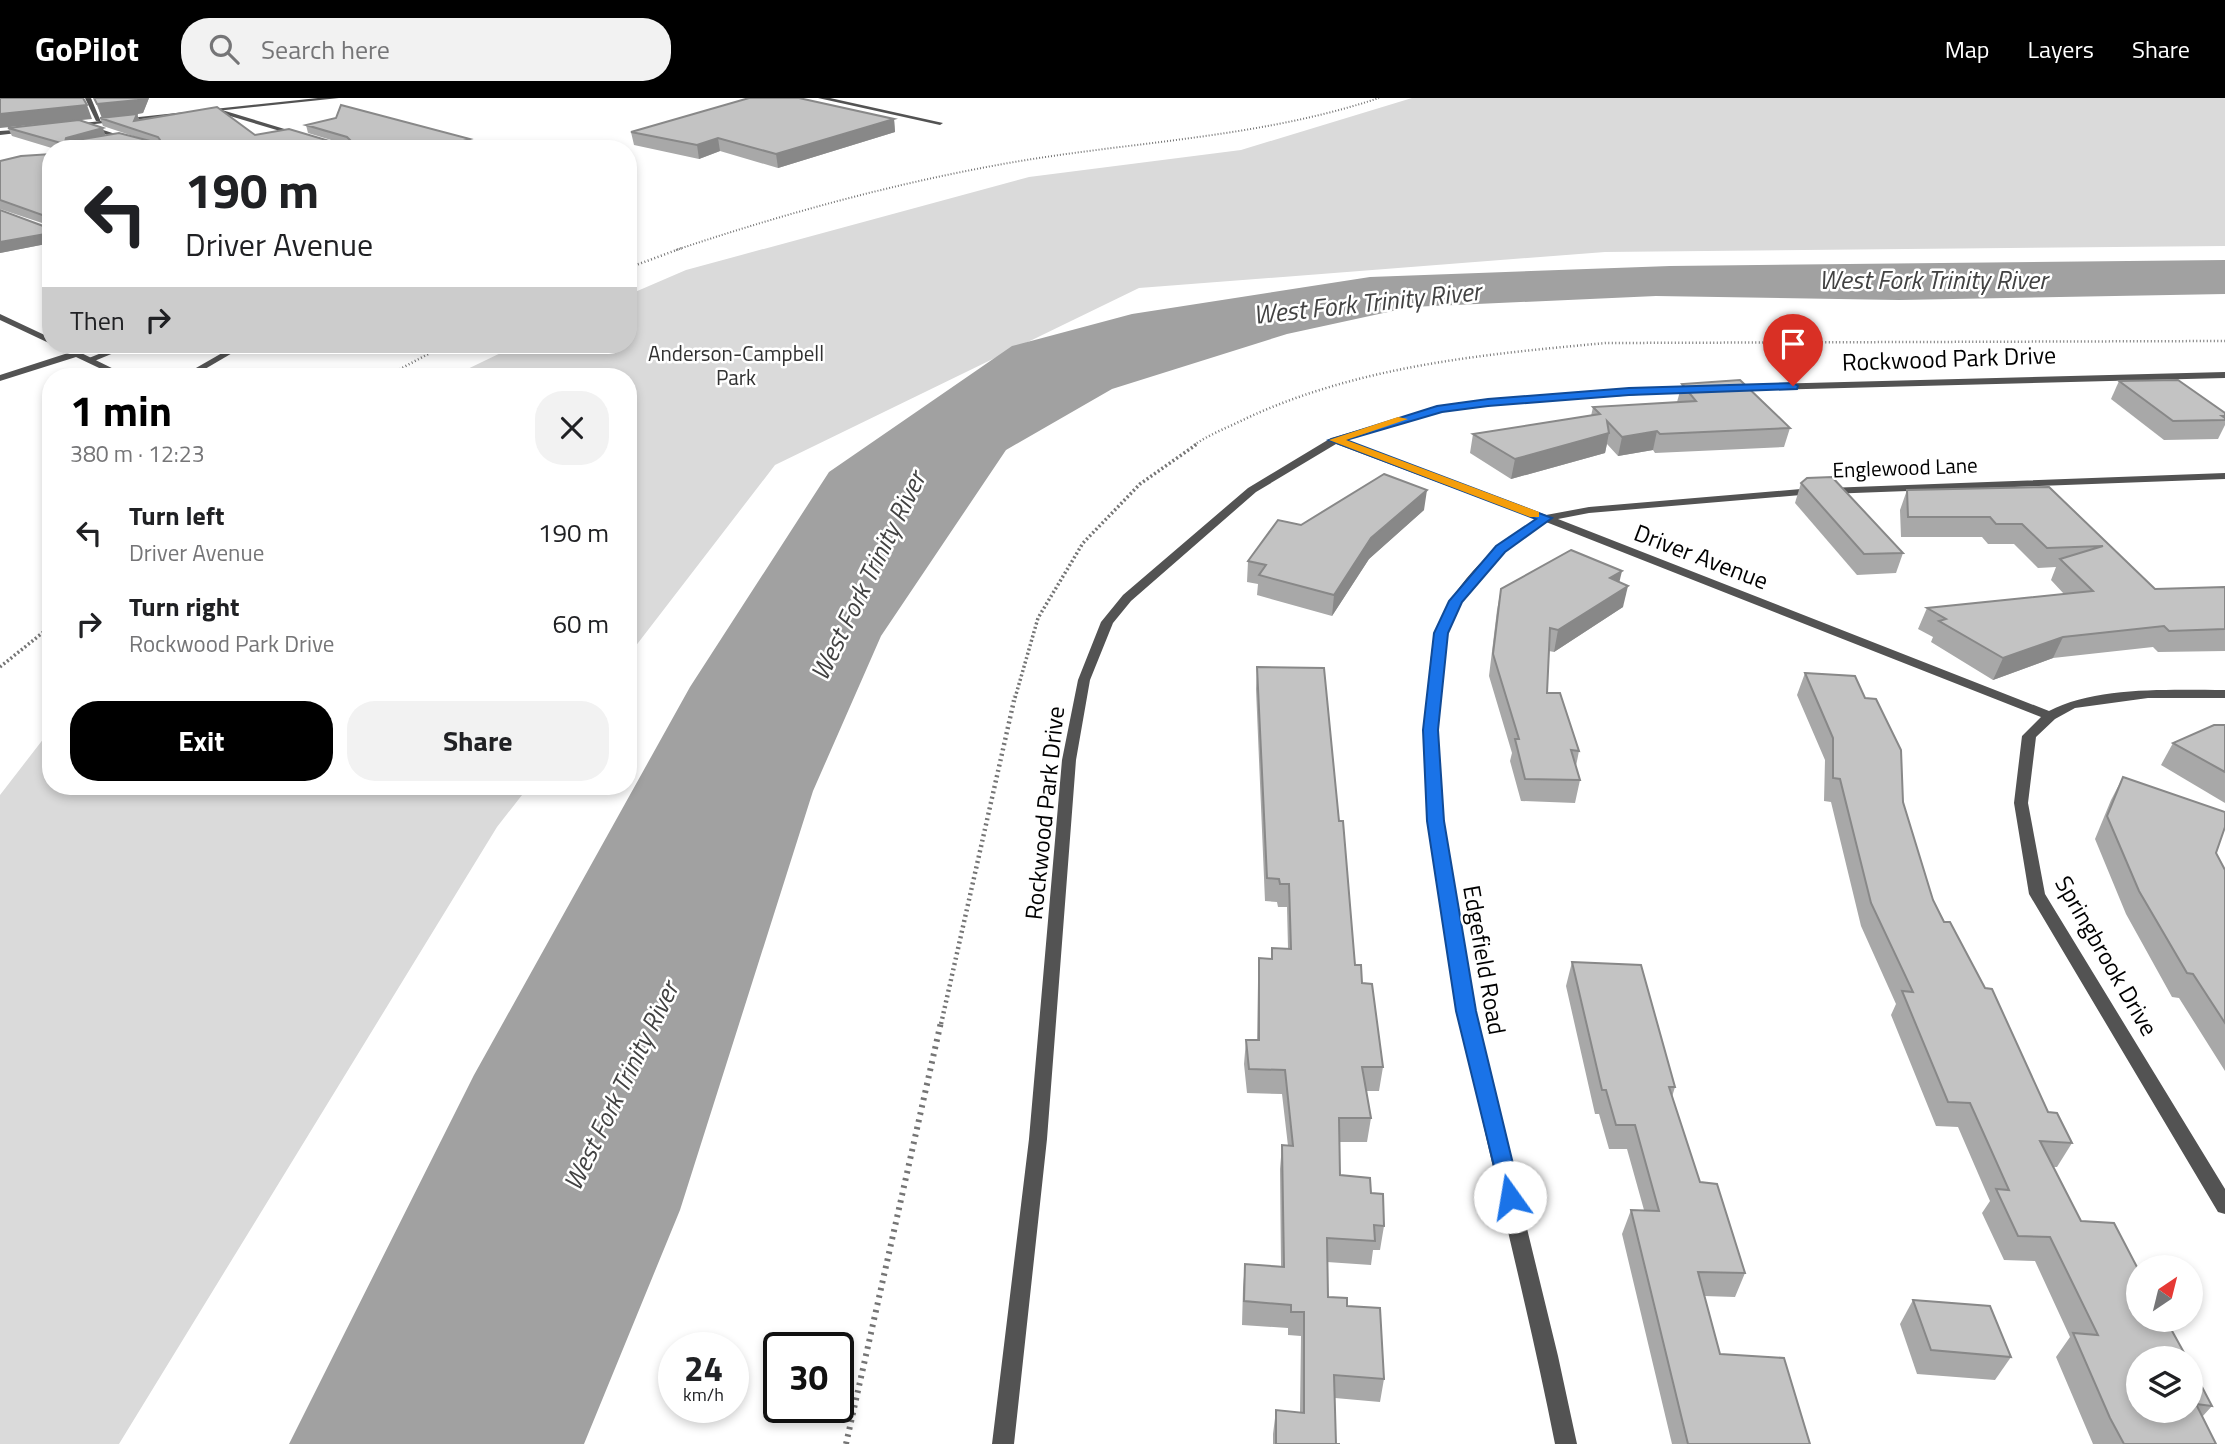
<!DOCTYPE html>
<html lang="en">
<head>
<meta charset="utf-8">
<style>
  body { margin:0; font-family:"Titillium Web",sans-serif; background:#f2f2f2; color:#202124; height:100vh; display:flex; flex-direction:column; font-size:26px; white-space:nowrap }
  * { box-sizing:border-box; margin:0 }
  p { font-size:23px; color:#757577 }
  .icon { flex:none; width:38px; height:38px; fill:none; stroke:currentColor; stroke-width:2; stroke-linecap:round; stroke-linejoin:round }
  .map { position:relative; flex:1; overflow:hidden }
  .panel { position:absolute; left:42px; top:270px; width:595px; height:427px; display:flex; flex-direction:column; background:#fff; border-radius:28px; box-shadow:0 4px 10px #0003 }
  .panel>* { flex:none }
  .banner { position:absolute; left:42px; top:42px; width:595px; height:214px; border-radius:28px; box-shadow:0 4px 10px #0003; background:#fff; color:#202124; overflow:hidden }
  .needle { width:46px; rotate:35deg }
  .buttons { position:absolute; left:2126px; top:1157px; display:grid; gap:14px }
  .buttons a { display:grid; place-items:center; width:77px; height:77px; border-radius:50%; background:#fff; box-shadow:0 4px 10px #0003; font-size:35px }
  .speed { position:absolute; left:658px; top:1234px; display:flex; gap:14px; font-size:35px; font-weight:700; text-align:center }
  .speed>* { display:grid; place-content:center; width:91px; height:91px; border-radius:50%; background:#fff; box-shadow:0 4px 10px #0003; line-height:1 }
  .speed small { font-size:18px; font-weight:400 }
  .speed .limit { border:4px solid #111; border-radius:10px; background:#fff; color:#111 }
  .pin { position:absolute; display:grid; place-items:center; width:60px; height:60px; color:#fff; margin:-72px -30px; border-radius:50% 50% 50% 0; rotate:-45deg; box-shadow:0 0 7px #0007 }
  .pin .icon { rotate:45deg }
  .me { position:absolute; width:77px; margin:-38px; rotate:347deg; stroke-linejoin:round; filter:drop-shadow(0 0 5px #0008) }
  .turn { display:flex; align-items:center; gap:24px; height:147px; padding:0 28px; font-size:32px }
  .turn .icon { width:91px; height:91px; stroke-width:2.5 }
  .turn b { display:block; font-size:49px; line-height:60px }
  .then { display:flex; align-items:center; height:66px; padding:0 28px; background:#0003; gap:14px; font-size:26px }
  .round { display:grid; place-items:center; flex:none; width:74px; height:74px; border-radius:28px; background:#f2f2f2 }
  .head { display:flex; align-items:center; justify-content:space-between; height:119px; padding:0 28px }
  h1 { font-size:42px; font-weight:700; line-height:52px; color:#000 }
  .cta { display:flex; gap:14px; margin-top:auto; padding:14px 28px }
  .cta a { flex:1; height:80px; border-radius:28px; background:#000; color:#fff; font-size:28px; font-weight:700; line-height:80px; text-align:center }
  .cta a+a { background:#f2f2f2; color:#202124 }
  ul { padding:0; list-style:none }
  li { display:flex; align-items:center; gap:21px; height:91px; padding:0 28px }
  li div { flex:1 }
  li b { display:block; font-size:26px }
  li em { font-style:normal }
  header { display:flex; align-items:center; gap:42px; box-sizing:border-box; height:98px; padding:0 35px; background:#000; color:#fff }
  header strong { font-size:33px }
  nav { display:flex; gap:38px; margin-inline-start:auto; font-size:24px }
  .search { width:490px; height:63px; background:#f2f2f2; display:flex; align-items:center; gap:18px; box-sizing:border-box; padding:0 24px; border-radius:28px; color:#757577; font-size:26px }
  .map>svg:first-child { display:block }
  .green { fill:#dadada }
  .water { fill:#a1a1a1 }
  .lines { fill:none; stroke-linecap:round; stroke-linejoin:round }
  .path-far4 { stroke:#757575; stroke-width:2; stroke-dasharray:1 2; stroke-linecap:butt }
  .path-far3 { stroke:#757575; stroke-width:2.5; stroke-dasharray:1 2.5; stroke-linecap:butt }
  .path-far2 { stroke:#757575; stroke-width:3.5; stroke-dasharray:2 2.5; stroke-linecap:butt }
  .path-far1 { stroke:#757575; stroke-width:4.5; stroke-dasharray:2 3.5; stroke-linecap:butt }
  .path { stroke:#757575; stroke-width:6; stroke-dasharray:2.5 5; stroke-linecap:butt }
  .service { fill:#535353; fill-rule:evenodd }
  .minor { fill:#535353; fill-rule:evenodd }
  .tertiary { fill:#535353; fill-rule:evenodd }
  .wall { fill:#a8a8a8 }
  .shaded-wall { fill:#888 }
  .building { fill:#c3c3c3; stroke:#888; stroke-width:2 }
  .route { fill:#1a73e8; stroke:#114b97; stroke-width:2 }
  .slow { fill:#f59e0b }
  .labels { text-anchor:middle; stroke-width:5; stroke-linejoin:round; paint-order:stroke }
  .far-park-label { font-size:21px; fill:#313131; stroke:#fff }
  .far-street-label { font-size:21px; fill:#000; stroke:#fff }
  .street-label { font-size:24px; fill:#000; stroke:#fff }
  .water-label { font-size:26px; font-style:italic; fill:#424242; stroke:#fff }
</style>
</head>
<body>
<header>
<strong>GoPilot</strong>
<div class="search"><svg class="icon" aria-label="search" viewBox="0 0 24 24"><circle cx="10" cy="10" r="6"/><path d="M15 15l6 6"/></svg>Search here</div>
<nav><a>Map</a><a>Layers</a><a>Share</a></nav>
</header>
<div class="map">
<svg width="2225" height="1346" viewBox="0 0 2225 1346">
  <rect width="100%" height="100%" fill="#fff"/>
  <g class="green">
    <polygon points="1412,0 2225,0 2225,148 1605,154 1139,190 775,367 628,558 628,278 453,278 517,247 628,247 628,197 686,172 1029,79 1241,52"/>
    <polygon points="51,631 51,688 529,688 497,729 119,1346 0,1346 0,697"/>
  </g>
  <polygon class="water" points="2225,162 2225,196 1899,202 1656,198 1411,209 1287,236 1112,291 1006,352 881,538 813,693 680,1112 584,1346 289,1346 474,977 690,589 829,374 1012,248 1132,216 1370,179 1670,168"/>
  <g class="lines">
    <path class="path-far4" d="M676 152C789 114 903 83 1020 63 1141 43 1262 39 1379 0"/>
    <g class="path-far3">
      <polyline points="628,170 682,150"/>
      <polyline points="387,278 445,247"/>
      <path d="M1194 347C1210 336 1229 329 1247 320 1359 268 1484 256 1606 245L2225 243"/>
    </g>
    <g class="path-far2">
      <polyline points="0,569 51,528"/>
      <polyline points="1015,600 1038,520 1083,445 1140,386 1197,346"/>
    </g>
    <polyline class="path-far1" points="941,926 1015,598"/>
    <polyline class="path" points="846,1346 941,924"/>
    <g class="service">
      <polygon points="85,0 91,0 101,24 96,23"/>
      <polygon points="121,247 133,247 92,264 84,262"/>
      <polygon points="236,247 246,247 193,278 182,278"/>
    </g>
    <g class="minor">
      <polygon points="818,0 830,0 943,25 940,27"/>
      <polygon points="212,9 301,36 302,37 297,38 210,12"/>
      <polygon points="84,27 88,27 161,51 150,51 84,29"/>
      <polygon points="0,216 51,240 51,246 0,222"/>
      <polygon points="54,247 65,247 128,278 116,278 76,259 0,283 0,277 68,255"/>
      <polygon points="2225,274 2225,280 1729,293 1724,290 1729,287"/>
      <path d="M1698 288 1703 291 1701 293 1512 305 1442 314 1345 342 1546 417 1589 409 1801 391 2225 375V381L1801 397 1589 415 1558 421 2049 613C2096 588 2172 592 2225 592V600H2148L2075 610 2055 621 2036 639 2028 705 2045 796 2225 1091V1116L2218 1114 2029 796 2014 705 2022 638 2041 619 1546 424 1504 453 1462 504 1447 535 1437 632 1442 723 1474 913 1558 1258 1577 1346H1555C1521 1173 1472 1002 1444 828 1431 747 1418 673 1428 591 1430 573 1430 550 1436 533 1453 485 1495 447 1536 421L1336 346 1256 394 1131 503 1113 525 1090 582 1076 662 1047 1041 1014 1346H992L1029 1041 1062 662 1078 582 1101 524 1123 497 1248 390 1331 340 1441 308 1512 299Z"/>
    </g>
    <g class="tertiary">
      <polygon points="318,0 339,0 67,29 64,27"/>
      <polygon points="28,31 26,34 0,37 0,33"/>
    </g>
  </g>
  <g class="wall">
    <polygon points="94,0 149,0 143,15 137,16 139,22 255,37 341,45 308,35 306,27 470,41 473,50 55,51 12,38 8,30 139,40 103,28 100,20 102,20"/>
    <polygon points="894,21 895,34 778,70 720,53 699,61 634,47 631,34"/>
    <polygon points="51,56 51,145 0,155 0,112 46,129 48,127 0,111 0,63"/>
    <polygon points="175,247 208,247 190,252"/>
    <polygon points="2119,283 2225,315 2225,327 2218,341 2164,342 2111,301"/>
    <polygon points="1682,286 1790,330 1784,349 1655,355 1653,352 1618,358 1607,346 1605,355 1511,381 1470,355 1473,336 1591,318 1593,309 1677,304"/>
    <polygon points="1801,385 1903,455 1896,475 1857,477 1795,405"/>
    <polygon points="2049,389 2155,491 2225,489 2225,553 2158,554 2153,549 2053,560 1993,582 1931,544 1933,539 1918,531 1927,510 2064,496 2051,482 2056,469 2038,470 2014,446 1988,446 1982,439 1901,439 1900,412 1907,392"/>
    <polygon points="1424,412 1369,461 1332,518 1257,497 1258,486 1247,484 1248,463 1301,427"/>
    <polygon points="1619,484 1623,509 1554,554 1549,553 1547,595 1579,653 1576,668 1580,682 1575,705 1521,703 1510,663 1512,655 1489,578 1497,512 1501,491"/>
    <polygon points="1257,569 1339,723 1355,867 1362,885 1383,969 1379,993 1366,993 1371,1020 1367,1044 1339,1044 1340,1077 1371,1095 1384,1128 1380,1152 1373,1152 1371,1167 1327,1164 1328,1199 1347,1208 1384,1281 1380,1304 1335,1300 1336,1346 1340,1346 1273,1346 1273,1336 1276,1312 1300,1315 1301,1238 1288,1237 1288,1230 1242,1227 1243,1190 1245,1166 1281,1168 1280,1071 1282,1047 1288,1048 1282,996 1247,995 1244,966 1246,942 1257,942 1258,884 1259,860 1271,861 1272,850 1288,850 1287,809 1278,809 1277,804 1265,803 1256,591"/>
    <polygon points="1805,575 1903,704 1933,802 2048,1014 2072,1045 2057,1069 2053,1069 2081,1123 2191,1268 2212,1308 2202,1319 2216,1346 2093,1346 2056,1259 2070,1239 2035,1163 2004,1162 1982,1115 1990,1103 1958,1029 1936,1028 1891,917 1896,906 1861,828 1831,704 1824,703 1825,662 1797,597"/>
    <polygon points="2225,627 2225,705 2161,667 2173,645"/>
    <polygon points="2123,679 2216,755 2225,772 2225,973 2179,900 2172,899 2126,816 2095,741 2111,702"/>
    <polygon points="1572,864 1675,989 1672,999 1700,1084 1745,1175 1735,1199 1704,1198 1720,1256 1810,1346 1672,1346 1622,1136 1631,1112 1644,1112 1627,1051 1609,1051 1599,1016 1595,1016 1566,888"/>
    <polygon points="1913,1202 2011,1259 1995,1282 1917,1276 1900,1226"/>
  </g>
  <g class="shaded-wall">
    <polygon points="139,0 149,0 143,15 137,16 140,24 102,20 97,6"/>
    <polygon points="87,7 92,21 0,30 0,16"/>
    <polygon points="894,21 895,34 778,70 776,56"/>
    <polygon points="103,30 106,39 65,44 66,40"/>
    <polygon points="718,40 720,53 699,61 697,47"/>
    <polygon points="470,41 473,50 470,51 436,51"/>
    <polygon points="51,135 51,145 0,155 0,144"/>
    <polygon points="188,247 208,247 190,252"/>
    <polygon points="1657,333 1653,352 1618,358 1622,339"/>
    <polygon points="1609,335 1605,355 1511,381 1515,361"/>
    <polygon points="1427,392 1424,412 1369,461 1332,518 1334,497 1371,440"/>
    <polygon points="1622,473 1617,494 1610,480"/>
    <polygon points="1628,488 1623,509 1554,554 1558,532"/>
    <polygon points="2063,539 2053,560 1993,582 2003,560"/>
  </g>
  <g class="building">
    <polygon points="0,0 83,0 87,7 0,16"/>
    <polygon points="94,0 139,0 138,2 97,6"/>
    <polygon points="749,0 799,0 894,21 776,56 718,40 697,47 631,34"/>
    <polygon points="341,7 470,41 436,51 82,51 8,30 79,22 103,30 66,40 65,44 119,35 158,45 160,42 158,39 100,20 137,16 134,23 217,9 255,37 289,31 336,45 347,45 350,42 347,39 306,27 336,20"/>
    <polygon points="51,56 51,135 0,144 0,112 46,129 50,126 48,119 0,102 0,63 21,58"/>
    <polygon points="1740,282 1790,330 1660,336 1657,333 1622,339 1607,323 1609,335 1515,361 1473,336 1600,316 1593,309 1696,303 1682,286"/>
    <polygon points="2178,282 2225,315 2225,318 2222,318 2225,320 2225,322 2173,323 2119,283"/>
    <polygon points="1384,376 1427,392 1371,440 1334,497 1259,477 1266,467 1248,463 1278,422 1301,427"/>
    <polygon points="1832,379 1903,455 1864,456 1801,385 1807,380"/>
    <polygon points="2049,389 2155,491 2225,489 2225,531 2169,533 2164,528 2063,539 2003,560 1939,523 1946,521 1927,510 2093,493 2060,461 2103,448 2047,450 2022,426 1996,426 1990,419 1908,419 1907,392"/>
    <polygon points="1571,452 1622,473 1610,480 1628,488 1558,532 1550,530 1547,595 1560,595 1579,653 1571,652 1580,682 1525,681 1515,641 1519,641 1493,556 1501,491"/>
    <polygon points="1257,569 1324,570 1339,723 1343,723 1355,867 1361,867 1362,885 1372,886 1383,969 1362,969 1371,1020 1339,1020 1340,1077 1370,1080 1371,1095 1383,1096 1384,1128 1374,1127 1375,1143 1327,1140 1328,1199 1347,1200 1347,1208 1380,1210 1384,1281 1334,1277 1336,1346 1340,1346 1276,1346 1276,1312 1304,1315 1304,1214 1291,1214 1291,1207 1244,1203 1245,1166 1284,1169 1282,1047 1293,1048 1285,972 1249,971 1246,942 1259,942 1259,860 1272,861 1272,850 1291,851 1289,786 1280,786 1279,781 1267,780"/>
    <polygon points="1805,575 1855,578 1865,600 1876,601 1901,652 1903,704 1933,802 1944,824 1950,824 1985,890 1992,891 2048,1014 2057,1015 2072,1045 2040,1043 2081,1123 2114,1125 2138,1171 2138,1222 2166,1222 2187,1260 2138,1260 2138,1312 2191,1312 2191,1268 2212,1308 2196,1306 2216,1346 2124,1346 2110,1320 2073,1235 2098,1237 2050,1139 2018,1138 1996,1091 2009,1092 1970,1005 1948,1004 1902,893 1913,894 1871,805 1840,681 1833,680 1833,640"/>
    <polygon points="2214,627 2225,627 2225,674 2173,645"/>
    <polygon points="2123,679 2225,714 2225,729 2216,755 2225,772 2225,925 2193,876 2187,875 2139,793 2107,718"/>
    <polygon points="1572,864 1641,867 1675,989 1669,989 1700,1084 1717,1086 1745,1175 1698,1174 1720,1256 1784,1260 1810,1346 1688,1346 1631,1112 1659,1113 1635,1027 1616,1027 1606,992 1602,992"/>
    <polygon points="1913,1202 1990,1208 2011,1259 1931,1252"/>
  </g>
  <polygon class="route" points="1793,285 1798,288 1797,291 1629,297 1488,308 1442,314 1346,342 1552,420 1505,454 1462,504 1448,535 1438,632 1444,723 1476,913 1521,1099 1518,1105 1510,1108 1503,1105 1456,913 1427,723 1423,632 1434,535 1449,503 1496,448 1536,421 1329,342 1437,308 1488,301 1629,290"/>
  <polygon class="slow" points="1398,319 1408,321 1346,342 1539,414 1539,419 1530,419 1329,342"/>
  <g class="labels">
    <g class="far-park-label">
      <text x="736" y="263">Anderson-Campbell<tspan x="736" dy="24">Park</tspan></text>
    </g>
    <g class="far-street-label">
      <text transform="translate(1905 370) rotate(-2)" y="7">Englewood Lane</text>
    </g>
    <g class="street-label">
      <text transform="translate(1949 261) rotate(-2)" y="8">Rockwood Park Drive</text>
      <text transform="translate(1701 459) rotate(21)" y="8">Driver Avenue</text>
      <text transform="translate(1045 715) rotate(-84)" y="8">Rockwood Park Drive</text>
      <text transform="translate(2106 858) rotate(60)" y="8">Springbrook Drive</text>
      <text transform="translate(1484 862) rotate(80)" y="8">Edgefield Road</text>
    </g>
    <g class="water-label">
      <text x="1933" y="191">West Fork Trinity River</text>
      <text transform="translate(1367 205) rotate(-6)" y="9">West Fork Trinity River</text>
      <text transform="translate(868 478) rotate(-64)" y="9">West Fork Trinity River</text>
      <text transform="translate(621 988) rotate(-64)" y="9">West Fork Trinity River</text>
    </g>
  </g>
</svg>
<div class="buttons">
<a><svg class="needle" viewBox="-14 -14 28 28"><path d="M0-13l5 13h-10z" fill="#e53935"/><path d="M0 13l5-13h-10z" fill="#757577"/></svg></a>
<a><svg class="icon" aria-label="layers" viewBox="0 0 24 24"><path d="M12 4l9 5-9 5-9-5zM3 14l9 5 9-5"/></svg></a>
</div>
<div class="speed"><div>24<small>km/h</small></div><div class="limit">30</div></div>
<div class="pin" style="left:1793px;top:288px;background:#d93025"><svg class="icon" aria-label="arrive" viewBox="0 0 24 24"><path d="M6 21V4h12l-3 4 3 4H6"/></svg></div>
<svg class="me" style="left:1510px;top:1099px" viewBox="-20 -20 40 40"><circle r="19" fill="#fff"/><path d="M0-13L10 11 0 6-10 11z" fill="#1a73e8"/></svg>
<div class="banner">
<div class="turn"><svg class="icon" aria-label="left" viewBox="0 0 24 24"><path d="M17 20v-9H6M10 6l-5 5 5 5"/></svg><div><b>190 m</b>Driver Avenue</div></div>
<div class="then">Then<svg class="icon" aria-label="right" viewBox="0 0 24 24"><path d="M7 20v-9h11M14 6l5 5-5 5"/></svg></div>
</div>
<section class="panel">
<div class="head"><div><h1>1 min</h1><p>380 m · 12:23</p></div><a class="round"><svg class="icon" aria-label="close" viewBox="0 0 24 24"><path d="M6 6l12 12M18 6L6 18"/></svg></a></div>
<ul>
<li><svg class="icon" aria-label="left" viewBox="0 0 24 24"><path d="M17 20v-9H6M10 6l-5 5 5 5"/></svg><div><b>Turn left</b><p>Driver Avenue</p></div><em>190 m</em></li>
<li><svg class="icon" aria-label="right" viewBox="0 0 24 24"><path d="M7 20v-9h11M14 6l5 5-5 5"/></svg><div><b>Turn right</b><p>Rockwood Park Drive</p></div><em>60 m</em></li>
</ul>
<div class="cta"><a>Exit</a><a>Share</a></div>
</section>
</div>
</body>
</html>
